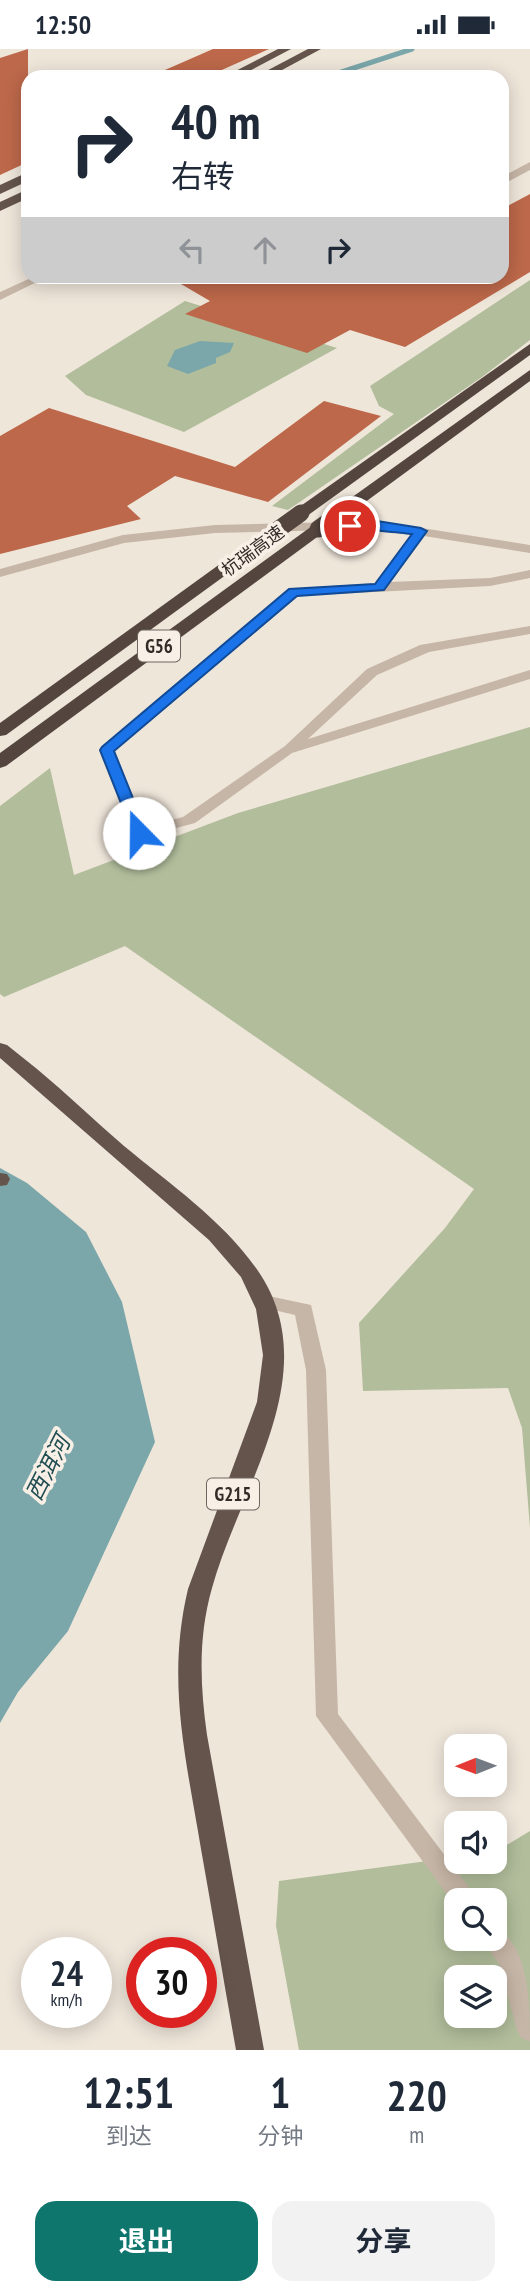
<!DOCTYPE html>
<html lang="zh">
<head>
<meta charset="utf-8">
<style>
  body { margin:0; font-family:"PT Sans Narrow","Noto Sans SC",sans-serif; background:#f2f2f3; color:#1f2937; height:100vh; display:flex; flex-direction:column; font-size:26px; white-space:nowrap }
  * { box-sizing:border-box; margin:0 }
  p { font-size:23px; color:#747a83 }
  .icon { flex:none; width:38px; height:38px; fill:none; stroke:currentColor; stroke-width:2; stroke-linecap:round; stroke-linejoin:round }
  .map { position:relative; height:2001px; overflow:hidden }
  .panel { display:flex; flex-direction:column; background:#fff; flex:1 }
  .panel>* { flex:none }
  .banner { position:absolute; left:21px; top:21px; width:488px; height:214px; border-radius:21px; box-shadow:0 4px 18px #0003; background:#fff; color:#1f2937; overflow:hidden }
  .needle { width:46px; rotate:269deg }
  .fabs { position:absolute; left:444px; top:1685px; display:grid; gap:14px }
  .fabs a { display:grid; place-items:center; width:63px; height:63px; border-radius:14px; background:#fff; box-shadow:0 4px 18px #0003; font-size:35px }
  .speed { position:absolute; left:21px; top:1888px; display:flex; gap:14px; font-size:35px; font-weight:700; text-align:center }
  .speed>* { display:grid; place-content:center; width:91px; height:91px; border-radius:50%; background:#fff; box-shadow:0 4px 18px #0003; line-height:1 }
  .speed small { font-size:18px; font-weight:400 }
  .speed .limit { border:10px solid #d22; background:#fff; color:#111 }
  .pin { position:absolute; display:grid; place-items:center; width:60px; height:60px; color:#fff; margin:-30px; border:4px solid #fff; border-radius:50%; box-shadow:0 2px 7px #0007 }
  .me { position:absolute; width:77px; margin:-38px; rotate:338deg; stroke-linejoin:round; filter:drop-shadow(0 0 5px #0008) }
  .turn { display:flex; align-items:center; gap:24px; height:147px; padding:0 35px; font-size:32px }
  .turn .icon { width:91px; height:91px; stroke-width:2.5 }
  .turn b { display:block; font-size:49px; line-height:60px }
  .lanes { display:flex; align-items:center; height:66px; padding:0 35px; background:#0003; justify-content:center; gap:35px; direction:ltr }
  .lanes .off { opacity:.35 }
  .eta { display:flex; justify-content:space-evenly; align-items:center; height:119px; text-align:center }
  .eta b { font-size:42px; font-weight:700; line-height:49px }
  .action { display:flex; gap:14px; margin-top:auto; padding:14px 35px }
  .action a { flex:1; height:80px; border-radius:21px; background:#0f766e; color:#fff; font-size:28px; font-weight:700; line-height:80px; text-align:center }
  .action a+a { background:#f2f2f3; color:#1f2937 }
  .status { display:flex; justify-content:space-between; align-items:center; height:49px; padding:0 35px; background:#fff; direction:ltr }
  .status svg { height:19px; fill:currentColor }
  .map>svg:first-child { display:block }
  .green { fill:#b1bd9b; fill-rule:evenodd }
  .water { fill:#7ba7aa }
  .lines { fill:none; stroke-linecap:round; stroke-linejoin:round }
  .stream { stroke:#7ba7aa; stroke-width:5 }
  .building { fill:#bd684a }
  .minor { fill:#c6b6a7; fill-rule:evenodd }
  .trunk { fill:#64544c; fill-rule:evenodd }
  .motorway { fill:#54463f; fill-rule:evenodd }
  .motorway-bridge { stroke:#54463f; stroke-width:17 }
  .route { fill:#1a73e8; stroke:#114b97; stroke-width:2 }
  .labels { text-anchor:middle; stroke-width:7; stroke-linejoin:round; paint-order:stroke }
  .far-street-label { font-size:18px; fill:#332b27; stroke:#f8f0e6 }
  .shield { fill:#f8f0e6; stroke:#6e6660; stroke-width:2 }
  .shield-label { font-size:19px; font-weight:bold; fill:#332b27 }
  .water-label { font-size:23px; font-style:italic; fill:#204d52; stroke:#f8f0e6 }
</style>
</head>
<body>
<div class="status"><b>12:50</b><svg viewBox="0 0 49 12"><path d="M0 12V9h3v3zM5 12V6h3v6zM10 12V3h3v9zM15 12V0h3v12zM26 1h20v11H26zM47 4h2v5h-2z"/></svg></div>
<div class="map">
<svg width="530" height="2001" viewBox="0 0 530 2001">
  <rect width="100%" height="100%" fill="#efe6da"/>
  <g class="green">
    <polygon points="530,231 530,291 482,328 288,461 272,457 394,365 379,357 370,337"/>
    <polygon points="185,252 337,299 184,383 86,346 65,327"/>
    <polygon points="530,678 530,1479 522,1379 508,1339 363,1342 359,1274 445,1179 474,1140 125,897 4,948 0,945 0,757 50,719 74,826 238,764"/>
    <path d="M530 1782V2001H299L276 1877 279 1832 457 1808V1813H495V1803ZM457 1852H495V1890H457ZM457 1928H495V1967H457Z"/>
  </g>
  <g class="water">
    <polygon points="200,292 234,294 230,303 216,309 216,314 188,325 167,317 175,301"/>
    <polygon points="0,1119 27,1134 86,1183 122,1253 155,1393 68,1582 18,1643 0,1674"/>
  </g>
  <g class="lines">
    <polyline class="stream" points="326,28 412,0"/>
  </g>
  <g class="building">
    <polygon points="28,0 28,113 0,126 0,9"/>
    <polygon points="213,0 269,0 206,28 149,28"/>
    <polygon points="530,145 530,223 405,298 350,281 307,304 185,265 210,252 169,228 502,228 502,160"/>
    <polygon points="324,352 381,367 268,453 175,427 127,457 141,470 0,505 0,387 49,359 235,418"/>
  </g>
  <g class="lines">
    <g class="minor">
      <polygon points="530,113 530,121 502,136 502,128"/>
      <polygon points="33,228 47,228 0,251 0,243"/>
      <polygon points="377,472 530,496 530,504 424,487 390,533 490,529 530,521 530,529 490,537 298,547 115,702 144,778 183,768 285,697 367,620 420,596 530,577 530,585 429,603 377,626 308,690 530,621 530,630 292,704 195,774 139,789 133,787 99,701 102,698 289,540 375,534 411,485 377,480 215,484 124,494 0,528 0,520 123,486 215,476"/>
      <polygon points="264,1246 311,1256 326,1321 338,1665 474,1845 477,1852 457,1852 457,1859 316,1667 306,1321 295,1266 257,1257 254,1252 257,1247"/>
      <path d="M495 1880C530 1893 530 1960 530 1992L521 1989 517 1981 499 1915 482 1890H495Z"/>
    </g>
    <g class="trunk">
      <polygon points="278,0 291,0 238,28 224,28"/>
      <polygon points="308,0 321,0 269,28 255,28"/>
      <polygon points="28,123 28,132 0,145 0,136"/>
      <polygon points="28,140 28,149 0,162 0,153"/>
      <path d="M0 994 7 996 37 1020C67 1045 95 1072 124 1097 170 1135 221 1170 256 1219 329 1321 240 1437 212 1539 198 1588 200 1636 207 1686L264 2001H236C224 1934 213 1867 201 1800 186 1709 166 1632 188 1540L257 1353 263 1306 256 1260 241 1228 209 1191 0 1009Z"/>
      <polygon points="0,1124 7,1125 10,1130 7,1136 0,1137"/>
    </g>
    <g class="motorway">
      <polygon points="530,295 530,306 307,467 295,467 293,464 295,461"/>
      <polygon points="530,321 530,332 349,465 337,465 335,462 337,459"/>
      <polygon points="318,475 326,480 324,483 6,717 0,719 0,704 312,477"/>
      <polygon points="276,477 284,482 282,485 6,686 0,687 0,674 270,479"/>
    </g>
    <g class="motorway-bridge">
      <polyline points="318,480 343,462"/>
      <polyline points="276,482 301,464"/>
    </g>
  </g>
  <path class="route" d="M377 472 421 479 427 482 384 541 297 547 114 702 147 784 139 788 134 787 100 701 102 698 289 540 375 535 412 485C400 483 348 480 344 477L350 473Z"/>
  <g class="labels">
    <g class="far-street-label">
      <text transform="translate(253 502) rotate(-36)" y="6">杭瑞高速</text>
    </g>
    <g class="shield">
      <rect x="138" y="581.5" width="42" height="31" rx="5"/>
      <rect x="207" y="1429.5" width="52" height="31" rx="5"/>
    </g>
    <g class="shield-label">
      <text x="159" y="604">G56</text>
      <text x="233" y="1452">G215</text>
    </g>
    <g class="water-label">
      <text transform="translate(48 1419) rotate(-63)" y="8">西洱河</text>
    </g>
  </g>
</svg>
<div class="fabs">
<a><svg class="needle" viewBox="-14 -14 28 28"><path d="M0-13l5 13h-10z" fill="#e53935"/><path d="M0 13l5-13h-10z" fill="#747a83"/></svg></a>
<a><svg class="icon" aria-label="sound" viewBox="0 0 24 24"><path d="M4 9h4l5-4v14l-5-4H4zM17 9q2 3 0 6"/></svg></a>
<a><svg class="icon" aria-label="search" viewBox="0 0 24 24"><circle cx="10" cy="10" r="6"/><path d="M15 15l6 6"/></svg></a>
<a><svg class="icon" aria-label="layers" viewBox="0 0 24 24"><path d="M12 4l9 5-9 5-9-5zM3 14l9 5 9-5"/></svg></a>
</div>
<div class="speed"><div>24<small>km/h</small></div><div class="limit">30</div></div>
<div class="pin" style="left:350px;top:477px;background:#d93025"><svg class="icon" aria-label="arrive" viewBox="0 0 24 24"><path d="M6 21V4h12l-3 4 3 4H6"/></svg></div>
<svg class="me" style="left:139px;top:784px" viewBox="-20 -20 40 40"><circle r="19" fill="#fff"/><path d="M0-13L10 11 0 6-10 11z" fill="#1a73e8"/></svg>
<div class="banner">
<div class="turn"><svg class="icon" aria-label="right" viewBox="0 0 24 24"><path d="M7 20v-9h11M14 6l5 5-5 5"/></svg><div><b>40 m</b>右转</div></div>
<div class="lanes"><svg class="icon off" aria-label="left" viewBox="0 0 24 24"><path d="M17 20v-9H6M10 6l-5 5 5 5"/></svg><svg class="icon off" aria-label="ahead" viewBox="0 0 24 24"><path d="M12 20V5M6 11l6-6 6 6"/></svg><svg class="icon" aria-label="right" viewBox="0 0 24 24"><path d="M7 20v-9h11M14 6l5 5-5 5"/></svg></div>
</div>
</div>
<section class="panel">
<div class="eta">
<div><b>12:51</b><p>到达</p></div>
<div><b>1</b><p>分钟</p></div>
<div><b>220</b><p>m</p></div>
</div>
<div class="action"><a>退出</a><a>分享</a></div>
</section>
</body>
</html>
